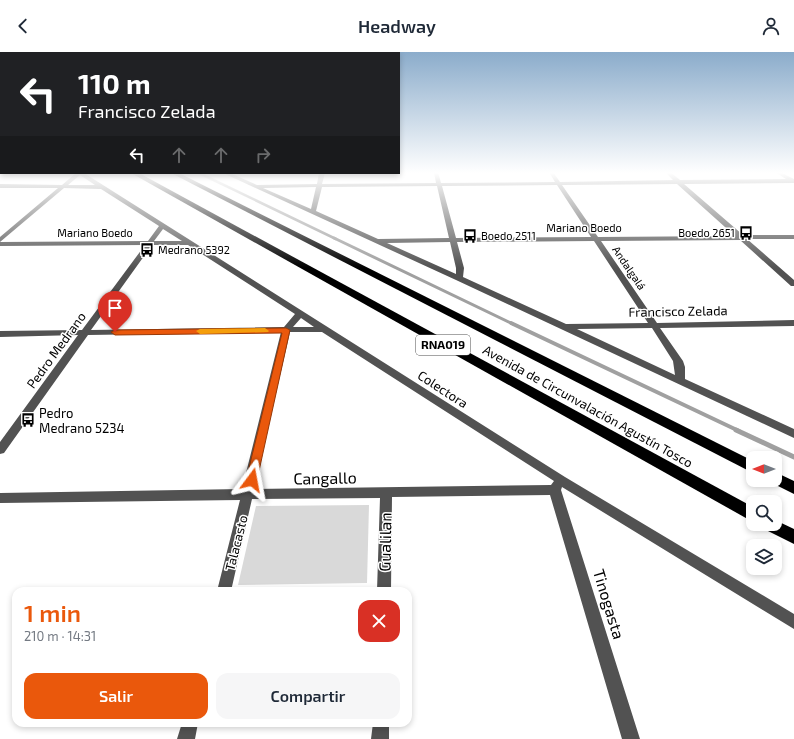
<!DOCTYPE html>
<html lang="es">
<head>
<meta charset="utf-8">
<style>
  body { margin:0; font-family:"Exo 2",sans-serif; background:#f6f6f7; color:#1f2937; height:100vh; display:flex; flex-direction:column; font-size:15px; white-space:nowrap }
  * { box-sizing:border-box; margin:0 }
  p { font-size:13px; color:#747a83 }
  .icon { flex:none; width:22px; height:22px; fill:none; stroke:currentColor; stroke-width:2; stroke-linecap:round; stroke-linejoin:round }
  .map { position:relative; flex:1; overflow:hidden }
  .drawer { position:absolute; left:12px; top:535px; width:400px; height:140px; display:flex; flex-direction:column; background:#fff; border-radius:12px; box-shadow:0 2px 6px #0003 }
  .drawer>* { flex:none }
  .hud { position:absolute; left:0px; top:0px; width:400px; height:122px; box-shadow:0 2px 6px #0003; background:#202124; color:#fff; overflow:hidden }
  .needle { width:26px; rotate:270deg }
  .fabs { position:absolute; left:746px; top:399px; display:grid; gap:8px }
  .fabs a { display:grid; place-items:center; width:36px; height:36px; border-radius:8px; background:#fff; box-shadow:0 2px 6px #0003; font-size:20px }
  .pin { position:absolute; display:grid; place-items:center; width:34px; height:34px; color:#fff; margin:-41px -17px; border-radius:50% 50% 50% 0; rotate:-45deg; box-shadow:0 0 4px #0007 }
  .pin .icon { rotate:45deg }
  .me { position:absolute; width:44px; margin:-22px; rotate:13deg; stroke-linejoin:round; filter:drop-shadow(0 0 3px #0008) }
  .turn { display:flex; align-items:center; gap:14px; height:84px; padding:0 12px; font-size:18px }
  .turn .icon { width:52px; height:52px; stroke-width:2.5 }
  .turn b { display:block; font-size:28px; line-height:34px }
  .lanes { display:flex; align-items:center; height:38px; padding:0 12px; background:#0003; justify-content:center; gap:20px; direction:ltr }
  .lanes .off { opacity:.35 }
  .round { display:grid; place-items:center; flex:none; width:42px; height:42px; border-radius:12px; background:#f6f6f7 }
  .head { display:flex; align-items:center; justify-content:space-between; height:68px; padding:0 12px }
  h1 { font-size:24px; font-weight:600; line-height:30px; color:#ea580c }
  .button { display:flex; gap:8px; margin-top:auto; padding:8px 12px }
  .button a { flex:1; height:46px; border-radius:12px; background:#ea580c; color:#fff; font-size:16px; font-weight:600; line-height:46px; text-align:center }
  .button a+a { background:#f6f6f7; color:#1f2937 }
  header { display:flex; justify-content:space-between; align-items:center; height:52px; padding:0 12px; background:#fff; font-size:18px; font-weight:600 }
  .map>svg:first-child { display:block }
  .green { fill:#d9d9d9 }
  .lines { fill:none; stroke-linecap:round; stroke-linejoin:round }
  .stream-far3 { stroke:#a0a0a0; stroke-width:2.5 }
  .stream-far2 { stroke:#a0a0a0; stroke-width:3 }
  .stream-far1 { stroke:#a0a0a0; stroke-width:4 }
  .stream { stroke:#a0a0a0; stroke-width:5 }
  .minor { fill:#525252; fill-rule:evenodd }
  .highway { fill:#000; fill-rule:evenodd }
  .route { fill:#ea580c; stroke:#983908 }
  .slow { fill:#f59e0b }
  .labels { text-anchor:middle; stroke-width:3; stroke-linejoin:round; paint-order:stroke }
  .far-street-label { font-size:11px; fill:#000; stroke:#fff }
  .far-poi-label { font-size:11px; fill:#000; stroke:#fff; text-anchor:start }
  .shield { fill:#fff; stroke:#4c4c4c; stroke-width:1 }
  .shield-label { font-size:12px; font-weight:bold; fill:#000 }
  .street-label { font-size:13px; fill:#000; stroke:#fff }
  .poi-label { font-size:13px; fill:#000; stroke:#fff; text-anchor:start }
  .near-street-label { font-size:16px; fill:#000; stroke:#fff }
</style>
</head>
<body>
<header><svg class="icon" aria-label="back" viewBox="0 0 24 24"><path d="M15 5l-7 7 7 7"/></svg>Headway<svg class="icon" aria-label="person" viewBox="0 0 24 24"><circle cx="12" cy="8" r="4"/><path d="M4 21q1-7 8-7t8 7"/></svg></header>
<div class="map">
<svg width="794" height="687" viewBox="0 0 794 687">
  <rect width="100%" height="100%" fill="#fff"/>
  <polygon class="green" points="369,453 367,531 238,533 256,454"/>
  <g class="lines">
    <polyline class="stream-far3" points="199,121 336,187"/>
    <polyline class="stream-far2" points="334,186 513,272"/>
    <polyline class="stream-far1" points="511,271 739,379"/>
    <polyline class="stream" points="736,378 794,405"/>
    <g class="minor">
      <path d="M434 120H438L441 131 555 130 549 120H553L560 130 673 128 665 120H670L680 128 786 127 775 120H780L794 127V131L684 132 743 183H794V187H747L794 228V234H791L740 188 601 189 657 271 794 268V274L660 276 683 309 685 315V327L794 377V386L456 228 223 121H230L257 133 317 132 319 121H325L322 132 436 131ZM677 132 735 184 598 185 562 133ZM557 133 591 185 456 186 442 134ZM437 134 449 186 378 187 316 159 322 135ZM316 135 311 157 263 136ZM594 189 648 271 566 272 463 225 464 216 457 190ZM450 190 456 216V222L387 191ZM652 276 673 309 675 323 577 277Z"/>
      <path d="M76 121H84L565 425 794 562V577L562 435 561 438 640 687H622L550 443 392 445 391 539H377L380 446 252 447 231 539H217L240 448 0 451V441L242 437 281 280 88 283 4 401 0 402V390L78 283 0 285V279L82 278 145 193 0 194V185L58 136H0V132L62 133ZM80 123 95 133H68ZM64 136 101 137 159 174 148 189 0 190ZM163 177 182 189H154ZM152 193H188L295 262 284 275 91 278ZM301 266 314 275H293ZM290 280H322L554 429 551 433 254 437Z"/>
      <polygon points="182,671 198,671 195,687 177,687"/>
      <polygon points="373,671 389,671 389,687 371,687"/>
    </g>
    <g class="highway">
      <polygon points="131,121 139,121 753,455 753,470"/>
      <polygon points="171,121 179,121 753,409 753,421"/>
      <polygon points="775,420 794,429 794,442 770,430 769,428 775,428"/>
      <polygon points="775,468 794,477 794,492 764,477 761,472 775,472"/>
    </g>
  </g>
  <linearGradient id="sky" x2="0" y2="1"><stop stop-color="#8baccb"/><stop offset="0.56" stop-color="#fff"/><stop offset="1" stop-color="#fff" stop-opacity="0"/></linearGradient>
  <rect width="794" height="216" fill="url(#sky)"/>
  <polygon class="route" points="286,276 290,278 257,428 255,431 248,431 246,428 282,281 115,283 111,280 115,278"/>
  <polygon class="slow" points="265,276 269,279 268,280 200,282 196,279 200,277"/>
  <defs>
    <symbol id="bus-bare" viewBox="-9 -9 18 18"><path d="M-5-6H5V4H4V6H2V4H-2V6H-4V4H-5ZM-3.5-4V0h7V-4ZM-3.5 1.2v1.5H-2V1.2ZM2 1.2v1.5H3.5V1.2Z" fill="#000" stroke="#fff" stroke-width="2.5" paint-order="stroke"/></symbol>
  </defs>
  <g fill-rule="evenodd">
    <use href="#bus-bare" x="736" y="171" width="20" height="20"/>
    <use href="#bus-bare" x="460" y="174" width="20" height="20"/>
    <use href="#bus-bare" x="137" y="188" width="20" height="20"/>
    <use href="#bus-bare" x="18" y="358" width="20" height="20"/>
  </g>
  <g class="labels">
    <g class="far-street-label">
      <text x="584" y="180">Mariano Boedo</text>
      <text x="95" y="185">Mariano Boedo</text>
      <text transform="translate(629 216) rotate(56)" y="4">Andalgalá</text>
    </g>
    <g class="far-poi-label">
      <text x="735" y="185" text-anchor="end">Boedo 2651</text>
      <text x="481" y="188">Boedo 2511</text>
      <text x="158" y="202">Medrano 5392</text>
    </g>
    <rect class="shield" x="416" y="283" width="54" height="20" rx="3"/>
    <g class="shield-label">
      <text x="443" y="297">RNA019</text>
    </g>
    <g class="street-label">
      <text transform="translate(678 259) rotate(-1)" y="5">Francisco Zelada</text>
      <text transform="translate(56 298) rotate(-54)" y="5">Pedro Medrano</text>
      <text transform="translate(443 337) rotate(33)" y="5">Colectora</text>
      <text transform="translate(588 354) rotate(29)" y="5">Avenida de Circunvalación Agustín Tosco</text>
      <text transform="translate(236 491) rotate(-76)" y="5">Talacasto</text>
    </g>
    <g class="poi-label">
      <text x="39" y="366">Pedro<tspan x="39" dy="15">Medrano 5234</tspan></text>
    </g>
    <g class="near-street-label">
      <text transform="translate(325 426) rotate(-1)" y="6">Cangallo</text>
      <text transform="translate(385 490) rotate(-89)" y="6">Gualilan</text>
      <text transform="translate(609 552) rotate(73)" y="6">Tinogasta</text>
    </g>
  </g>
</svg>
<div class="fabs">
<a><svg class="needle" viewBox="-14 -14 28 28"><path d="M0-13l5 13h-10z" fill="#e53935"/><path d="M0 13l5-13h-10z" fill="#747a83"/></svg></a>
<a><svg class="icon" aria-label="search" viewBox="0 0 24 24"><circle cx="10" cy="10" r="6"/><path d="M15 15l6 6"/></svg></a>
<a><svg class="icon" aria-label="layers" viewBox="0 0 24 24"><path d="M12 4l9 5-9 5-9-5zM3 14l9 5 9-5"/></svg></a>
</div>
<div class="pin" style="left:115px;top:280px;background:#d93025"><svg class="icon" aria-label="arrive" viewBox="0 0 24 24"><path d="M6 21V4h12l-3 4 3 4H6"/></svg></div>
<svg class="me" style="left:252px;top:428px" viewBox="-20 -20 40 40"><path d="M0-17L14 15 0 8-14 15z" fill="#ea580c" stroke="#fff" stroke-width="4"/></svg>
<div class="hud">
<div class="turn"><svg class="icon" aria-label="left" viewBox="0 0 24 24"><path d="M17 20v-9H6M10 6l-5 5 5 5"/></svg><div><b>110 m</b>Francisco Zelada</div></div>
<div class="lanes"><svg class="icon" aria-label="left" viewBox="0 0 24 24"><path d="M17 20v-9H6M10 6l-5 5 5 5"/></svg><svg class="icon off" aria-label="ahead" viewBox="0 0 24 24"><path d="M12 20V5M6 11l6-6 6 6"/></svg><svg class="icon off" aria-label="ahead" viewBox="0 0 24 24"><path d="M12 20V5M6 11l6-6 6 6"/></svg><svg class="icon off" aria-label="right" viewBox="0 0 24 24"><path d="M7 20v-9h11M14 6l5 5-5 5"/></svg></div>
</div>
<section class="drawer">
<div class="head"><div><h1>1 min</h1><p>210 m · 14:31</p></div><a class="round" style="background:#d93025;color:#fff"><svg class="icon" aria-label="close" viewBox="0 0 24 24"><path d="M6 6l12 12M18 6L6 18"/></svg></a></div>
<div class="button"><a>Salir</a><a>Compartir</a></div>
</section>
</div>
</body>
</html>
